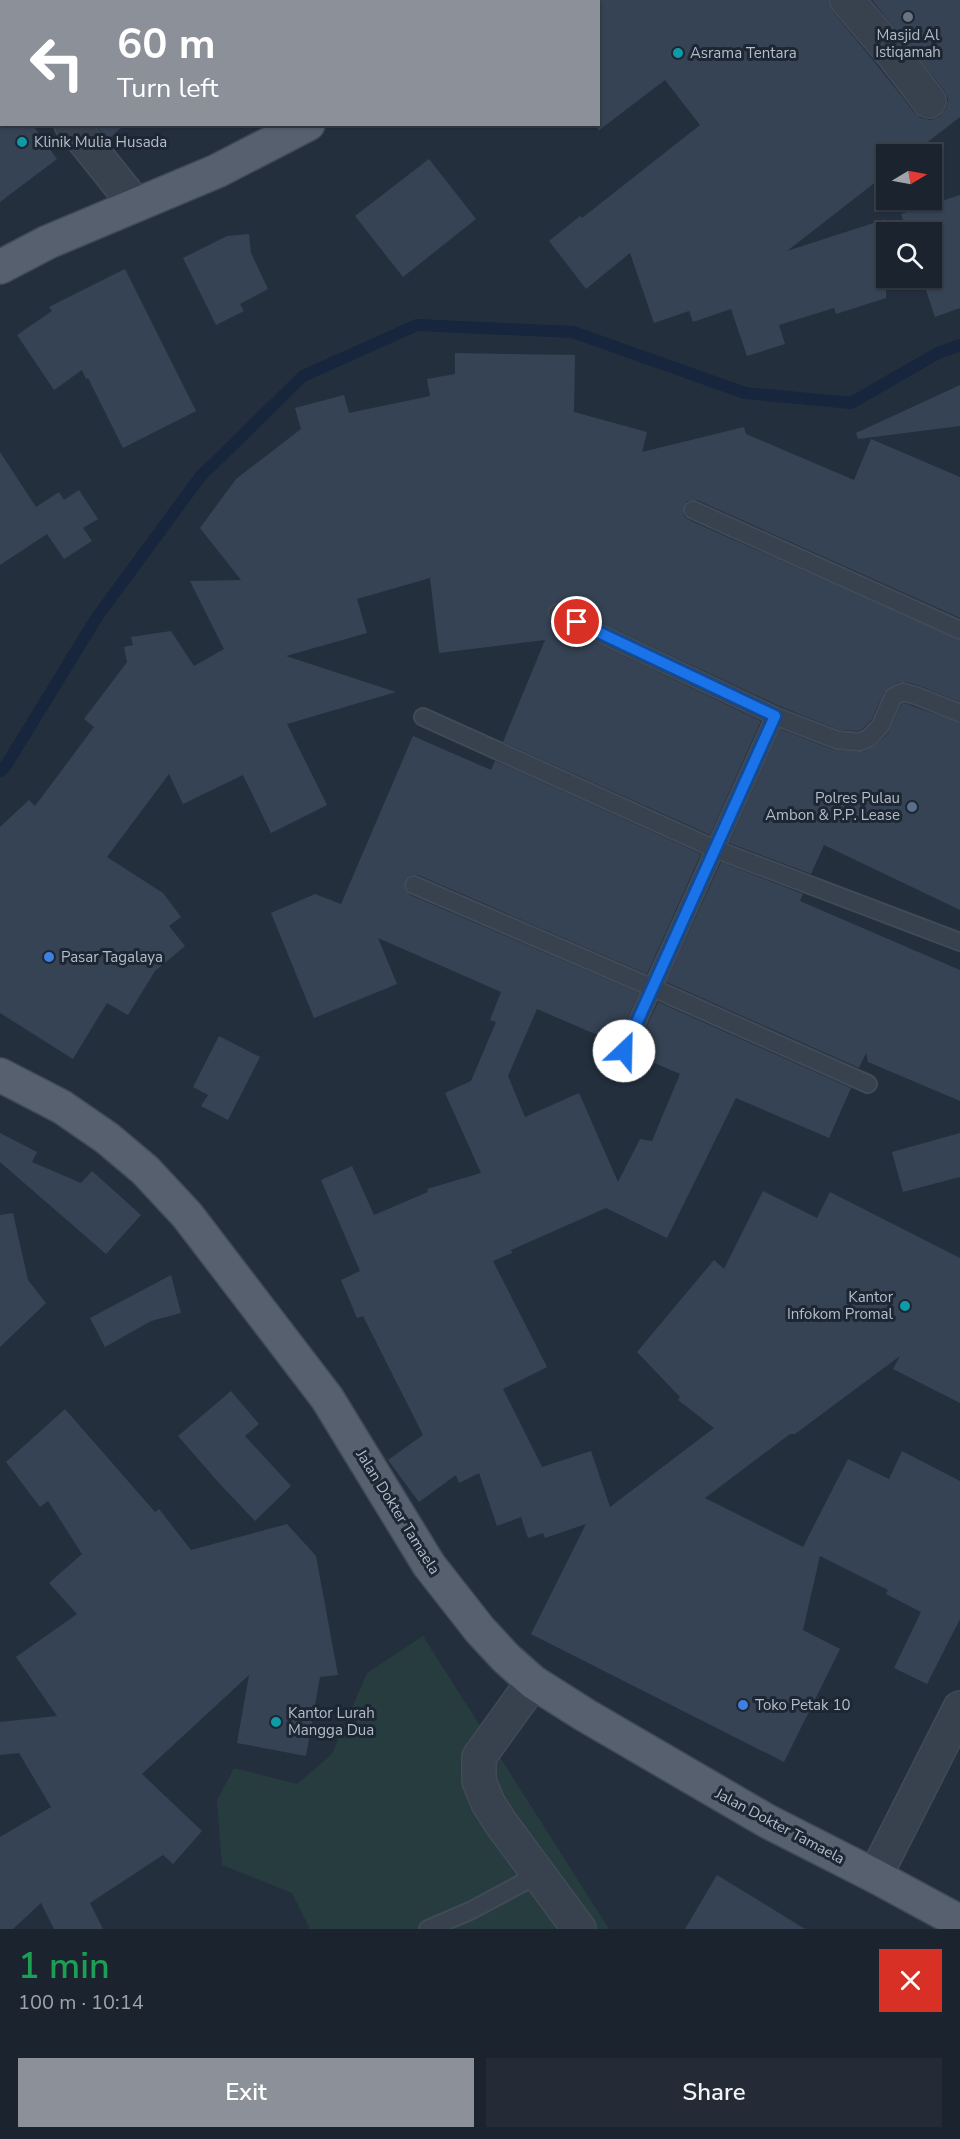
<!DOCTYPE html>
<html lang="en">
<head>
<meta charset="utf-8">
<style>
  body { margin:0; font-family:"Nunito Sans",sans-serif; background:#242b36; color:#f1f3f6; height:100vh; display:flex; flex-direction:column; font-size:22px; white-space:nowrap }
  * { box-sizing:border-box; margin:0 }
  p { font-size:20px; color:#a0a4aa }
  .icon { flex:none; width:33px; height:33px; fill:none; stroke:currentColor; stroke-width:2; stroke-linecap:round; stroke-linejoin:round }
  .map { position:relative; height:1929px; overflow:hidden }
  .details { display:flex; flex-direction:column; background:#1b232e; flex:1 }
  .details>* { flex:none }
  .top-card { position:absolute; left:0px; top:0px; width:600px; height:126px; box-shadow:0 2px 4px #0004,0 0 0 2px #39404a; background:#8c9099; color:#fff; overflow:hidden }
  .needle { width:39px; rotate:80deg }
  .controls { position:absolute; left:876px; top:144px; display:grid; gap:12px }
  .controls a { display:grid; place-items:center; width:66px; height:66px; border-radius:0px; background:#1b232e; box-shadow:0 2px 4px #0004,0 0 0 2px #39404a; font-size:30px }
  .pin { position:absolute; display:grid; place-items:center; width:51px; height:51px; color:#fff; margin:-26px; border:3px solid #fff; border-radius:50%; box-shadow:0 2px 6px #0007 }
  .me { position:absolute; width:66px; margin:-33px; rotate:24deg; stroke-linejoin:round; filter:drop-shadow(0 0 4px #0008) }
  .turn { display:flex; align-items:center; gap:21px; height:126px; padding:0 18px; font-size:27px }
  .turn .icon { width:78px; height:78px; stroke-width:2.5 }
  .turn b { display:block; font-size:42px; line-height:51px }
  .round { display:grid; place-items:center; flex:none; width:63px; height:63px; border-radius:0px; background:#242b36 }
  .overview { display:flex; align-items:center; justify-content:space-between; height:102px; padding:0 18px }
  h1 { font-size:36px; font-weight:600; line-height:45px; color:#1e9e55 }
  .cta { display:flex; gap:12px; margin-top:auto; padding:12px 18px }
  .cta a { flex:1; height:69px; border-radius:0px; background:#8c9099; color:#fff; font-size:24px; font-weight:600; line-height:69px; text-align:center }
  .cta a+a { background:#242b36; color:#f1f3f6 }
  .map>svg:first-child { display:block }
  .green { fill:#263c3f }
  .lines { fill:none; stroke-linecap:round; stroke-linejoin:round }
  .stream { stroke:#17263c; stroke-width:12 }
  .building { fill:#364354 }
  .service-casing { stroke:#414a57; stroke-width:20 }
  .minor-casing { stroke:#414a57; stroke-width:36 }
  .primary-casing { stroke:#414a57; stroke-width:36 }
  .service { stroke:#38414e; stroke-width:16 }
  .minor { stroke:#38414e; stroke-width:33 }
  .primary { stroke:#56606e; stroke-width:33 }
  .route-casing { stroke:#114b97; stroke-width:15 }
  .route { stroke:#1a73e8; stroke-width:10 }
  .worship-dot { fill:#6b7280; stroke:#1d2633; stroke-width:2 }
  .culture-dot { fill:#0f9aa8; stroke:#1d2633; stroke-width:2 }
  .service-dot { fill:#5c6f8a; stroke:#1d2633; stroke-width:2 }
  .shop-dot { fill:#3f7fe0; stroke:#1d2633; stroke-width:2 }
  .labels { text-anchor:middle; stroke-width:6; stroke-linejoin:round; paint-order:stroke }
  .poi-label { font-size:15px; fill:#b4bcc9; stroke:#1d2633; text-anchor:start }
  .street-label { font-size:15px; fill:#b4bcc9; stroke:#1d2633 }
</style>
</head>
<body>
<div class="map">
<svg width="960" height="1929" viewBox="0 0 960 1929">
  <rect width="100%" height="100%" fill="#242f3e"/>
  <polygon class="green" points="423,1636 609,1929 310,1929 292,1893 222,1865 217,1800 234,1768 297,1784 332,1754 367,1673"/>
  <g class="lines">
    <polyline class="stream" points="0,771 5,767 97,617 200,477 303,376 417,325 573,332 745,393 851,403 938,353 960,345"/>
  </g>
  <g class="building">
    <polygon points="598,0 829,0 833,12 877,65 914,112 921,118 931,120 940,116 946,109 948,99 944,90 872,0 960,0 960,117 912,154 886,154 886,174 787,251 886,219 886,298 836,314 834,308 779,325 785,344 747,356 731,309 693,322 689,311 654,323 630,253 586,289 549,241 580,216 582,218 700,125 665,80 598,131"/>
    <polygon points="0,124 32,124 57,159 0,202"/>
    <polygon points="95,124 125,124 108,140"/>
    <polygon points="429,159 476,219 403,277 355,216"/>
    <polygon points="960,195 960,308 935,317 922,278 932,278 932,232 907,232 901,214"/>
    <polygon points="249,234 251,253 268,289 240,304 244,311 216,325 183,258 227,236"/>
    <polygon points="125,269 196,411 123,448 88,378 86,379 82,370 54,390 17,335 52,311 49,307"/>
    <polygon points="455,353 575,355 574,412 647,432 642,452 744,427 746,434 854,480 871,439 960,477 960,618 697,500 687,501 683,510 684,516 689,520 960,640 960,702 920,686 906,682 899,682 884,692 872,719 863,729 858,731 839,730 779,706 561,604 552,604 547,613 548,618 553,622 761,721 710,835 503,742 545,640 439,653 430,578 357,599 367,633 286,656 396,692 287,724 327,805 271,833 243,775 183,804 169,774 107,857 163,893 181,917 169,926 185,946 155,971 128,1015 107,1003 73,1059 0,1013 0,827 29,800 35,806 94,727 84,719 127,662 124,647 133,645 131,637 171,631 194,666 224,649 190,581 241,580 200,528 236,479 301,429 295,408 344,395 349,413 430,396 427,379 455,374"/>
    <polygon points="960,385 960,426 858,439 856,433"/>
    <polygon points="0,452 36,507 59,492 64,500 79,490 98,519 83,528 92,541 64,559 47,534 0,565"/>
    <polygon points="904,703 960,723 960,910 824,845 811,874 729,843 780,729 834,750 864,752 876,745 889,732 901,705"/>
    <polygon points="413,736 491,770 495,761 701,854 647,974 418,875 412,875 405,880 404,887 410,895 639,993 616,1043 537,1009 508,1076 525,1117 579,1093 618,1182 640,1139 652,1141 680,1074 650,1061 653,1060 635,1052 658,1002 851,1088 829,1138 736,1098 667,1238 606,1208 511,1250 512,1253 493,1261 547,1367 503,1389 542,1467 591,1451 610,1507 714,1428 678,1400 680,1397 637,1352 714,1260 724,1269 763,1191 817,1218 830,1192 960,1258 960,1403 893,1369 900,1356 795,1434 790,1434 705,1498 803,1547 848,1459 889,1479 902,1451 960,1481 960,1619 927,1684 894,1668 921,1612 886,1594 888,1590 820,1556 803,1630 840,1649 784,1762 531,1634 586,1524 545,1538 543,1533 528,1538 521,1517 497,1526 479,1473 459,1483 456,1475 419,1502 388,1460 423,1435 363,1316 357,1318 341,1280 360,1271 321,1180 352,1166 374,1215 428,1192 427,1189 481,1173 445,1093 471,1081 496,1022 490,1020 501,992 378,938 397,984 314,1018 271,913 315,894 341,904"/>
    <polygon points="721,862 803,894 800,901 960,970 960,1101 868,1062 866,1053 859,1068 666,982"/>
    <polygon points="219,1036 260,1057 228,1120 201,1106 208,1095 193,1087"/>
    <polygon points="0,1133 37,1152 32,1162 81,1183 92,1171 141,1215 106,1254 0,1162"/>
    <polygon points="960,1133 960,1177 903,1192 892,1152"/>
    <polygon points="13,1213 28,1280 46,1303 0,1347 0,1215"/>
    <polygon points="171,1275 181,1313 151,1321 105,1347 90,1318"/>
    <polygon points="231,1391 259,1424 245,1436 291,1486 255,1521 219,1483 178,1436"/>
    <polygon points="65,1409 155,1512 159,1509 191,1550 287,1524 316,1556 338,1675 320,1677 306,1756 237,1743 249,1675 142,1774 202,1831 173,1864 163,1855 90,1903 103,1929 54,1929 41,1903 13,1929 0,1929 0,1837 51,1807 19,1753 0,1755 0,1722 57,1716 16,1657 77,1614 49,1583 82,1554 48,1501 40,1507 6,1462"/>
    <polygon points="717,1875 805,1929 685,1929"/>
  </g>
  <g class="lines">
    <defs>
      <g id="service">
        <polyline points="693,510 960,630"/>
        <polyline points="557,613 775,716 837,740 860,742 869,738 881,725 893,697 903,692 917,696 960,713"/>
        <polyline points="423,717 715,849 960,942"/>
        <polyline points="414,885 653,988 868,1084"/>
        <polyline points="624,1051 775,716"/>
        <polyline points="428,1929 472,1910 539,1874"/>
      </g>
      <g id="minor">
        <polyline points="847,0 892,53 929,101"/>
        <polyline points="12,2 14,0"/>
        <polyline points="0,37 2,39"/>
        <polyline points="71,124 135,204"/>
        <polyline points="533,1682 479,1757 479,1781 488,1803 500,1822 579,1929"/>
        <polyline points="875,1876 960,1708"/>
      </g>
      <g id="primary">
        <polyline points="480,2 482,0"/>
        <polyline points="0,267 48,242 217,171 308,124"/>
        <polyline points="0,1075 62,1107 107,1138 145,1170 187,1215 327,1398 429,1565 480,1630 506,1658 533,1682 585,1715 767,1821 875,1876 960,1922"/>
      </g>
    </defs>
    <use href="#service" class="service-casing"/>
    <use href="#minor" class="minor-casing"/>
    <use href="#primary" class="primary-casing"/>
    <use href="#service" class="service"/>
    <use href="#minor" class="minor"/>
    <use href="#primary" class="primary"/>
  </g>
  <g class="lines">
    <defs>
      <polyline id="route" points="577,622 775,716 624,1051"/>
    </defs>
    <use href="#route" class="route-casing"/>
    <use href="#route" class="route"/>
  </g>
  <circle class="worship-dot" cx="908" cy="17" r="6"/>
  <g class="culture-dot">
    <circle cx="678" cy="53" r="6"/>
    <circle cx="22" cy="142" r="6"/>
    <circle cx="905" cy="1306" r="6"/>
    <circle cx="276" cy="1722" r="6"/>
  </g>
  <circle class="service-dot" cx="912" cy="807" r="6"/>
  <g class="shop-dot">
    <circle cx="49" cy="957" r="6"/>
    <circle cx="743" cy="1705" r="6"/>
  </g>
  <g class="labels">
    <g class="poi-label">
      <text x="908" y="40" text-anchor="middle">Masjid Al<tspan x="908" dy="17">Istiqamah</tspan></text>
      <text x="690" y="58">Asrama Tentara</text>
      <text x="34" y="147">Klinik Mulia Husada</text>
      <text x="900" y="803" text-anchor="end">Polres Pulau<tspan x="900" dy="17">Ambon &amp; P.P. Lease</tspan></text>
      <text x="61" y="962">Pasar Tagalaya</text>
      <text x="893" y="1302" text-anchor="end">Kantor<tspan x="893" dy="17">Infokom Promal</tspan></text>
      <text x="755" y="1710">Toko Petak 10</text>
      <text x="288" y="1718">Kantor Lurah<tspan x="288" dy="17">Mangga Dua</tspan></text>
    </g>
    <g class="street-label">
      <text transform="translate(398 1512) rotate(58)" y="5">Jalan Dokter Tamaela</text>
      <text transform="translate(780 1826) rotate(28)" y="5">Jalan Dokter Tamaela</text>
    </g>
  </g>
</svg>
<div class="controls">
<a><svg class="needle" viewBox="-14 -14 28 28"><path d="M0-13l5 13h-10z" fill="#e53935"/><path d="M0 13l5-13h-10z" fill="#a0a4aa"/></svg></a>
<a><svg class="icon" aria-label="search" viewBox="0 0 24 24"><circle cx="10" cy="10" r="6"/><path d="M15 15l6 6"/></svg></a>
</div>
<div class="pin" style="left:577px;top:622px;background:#d93025"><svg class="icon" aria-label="arrive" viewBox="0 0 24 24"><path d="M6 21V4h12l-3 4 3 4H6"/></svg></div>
<svg class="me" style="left:624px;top:1051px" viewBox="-20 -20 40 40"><circle r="19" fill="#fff"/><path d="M0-13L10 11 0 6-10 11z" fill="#1a73e8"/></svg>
<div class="top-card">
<div class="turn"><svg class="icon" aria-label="left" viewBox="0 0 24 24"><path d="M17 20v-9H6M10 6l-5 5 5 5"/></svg><div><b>60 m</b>Turn left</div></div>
</div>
</div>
<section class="details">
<div class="overview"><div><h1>1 min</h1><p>100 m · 10:14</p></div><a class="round" style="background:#d93025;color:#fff"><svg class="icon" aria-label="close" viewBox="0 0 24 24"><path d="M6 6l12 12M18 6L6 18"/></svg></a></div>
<div class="cta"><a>Exit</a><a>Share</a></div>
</section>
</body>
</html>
